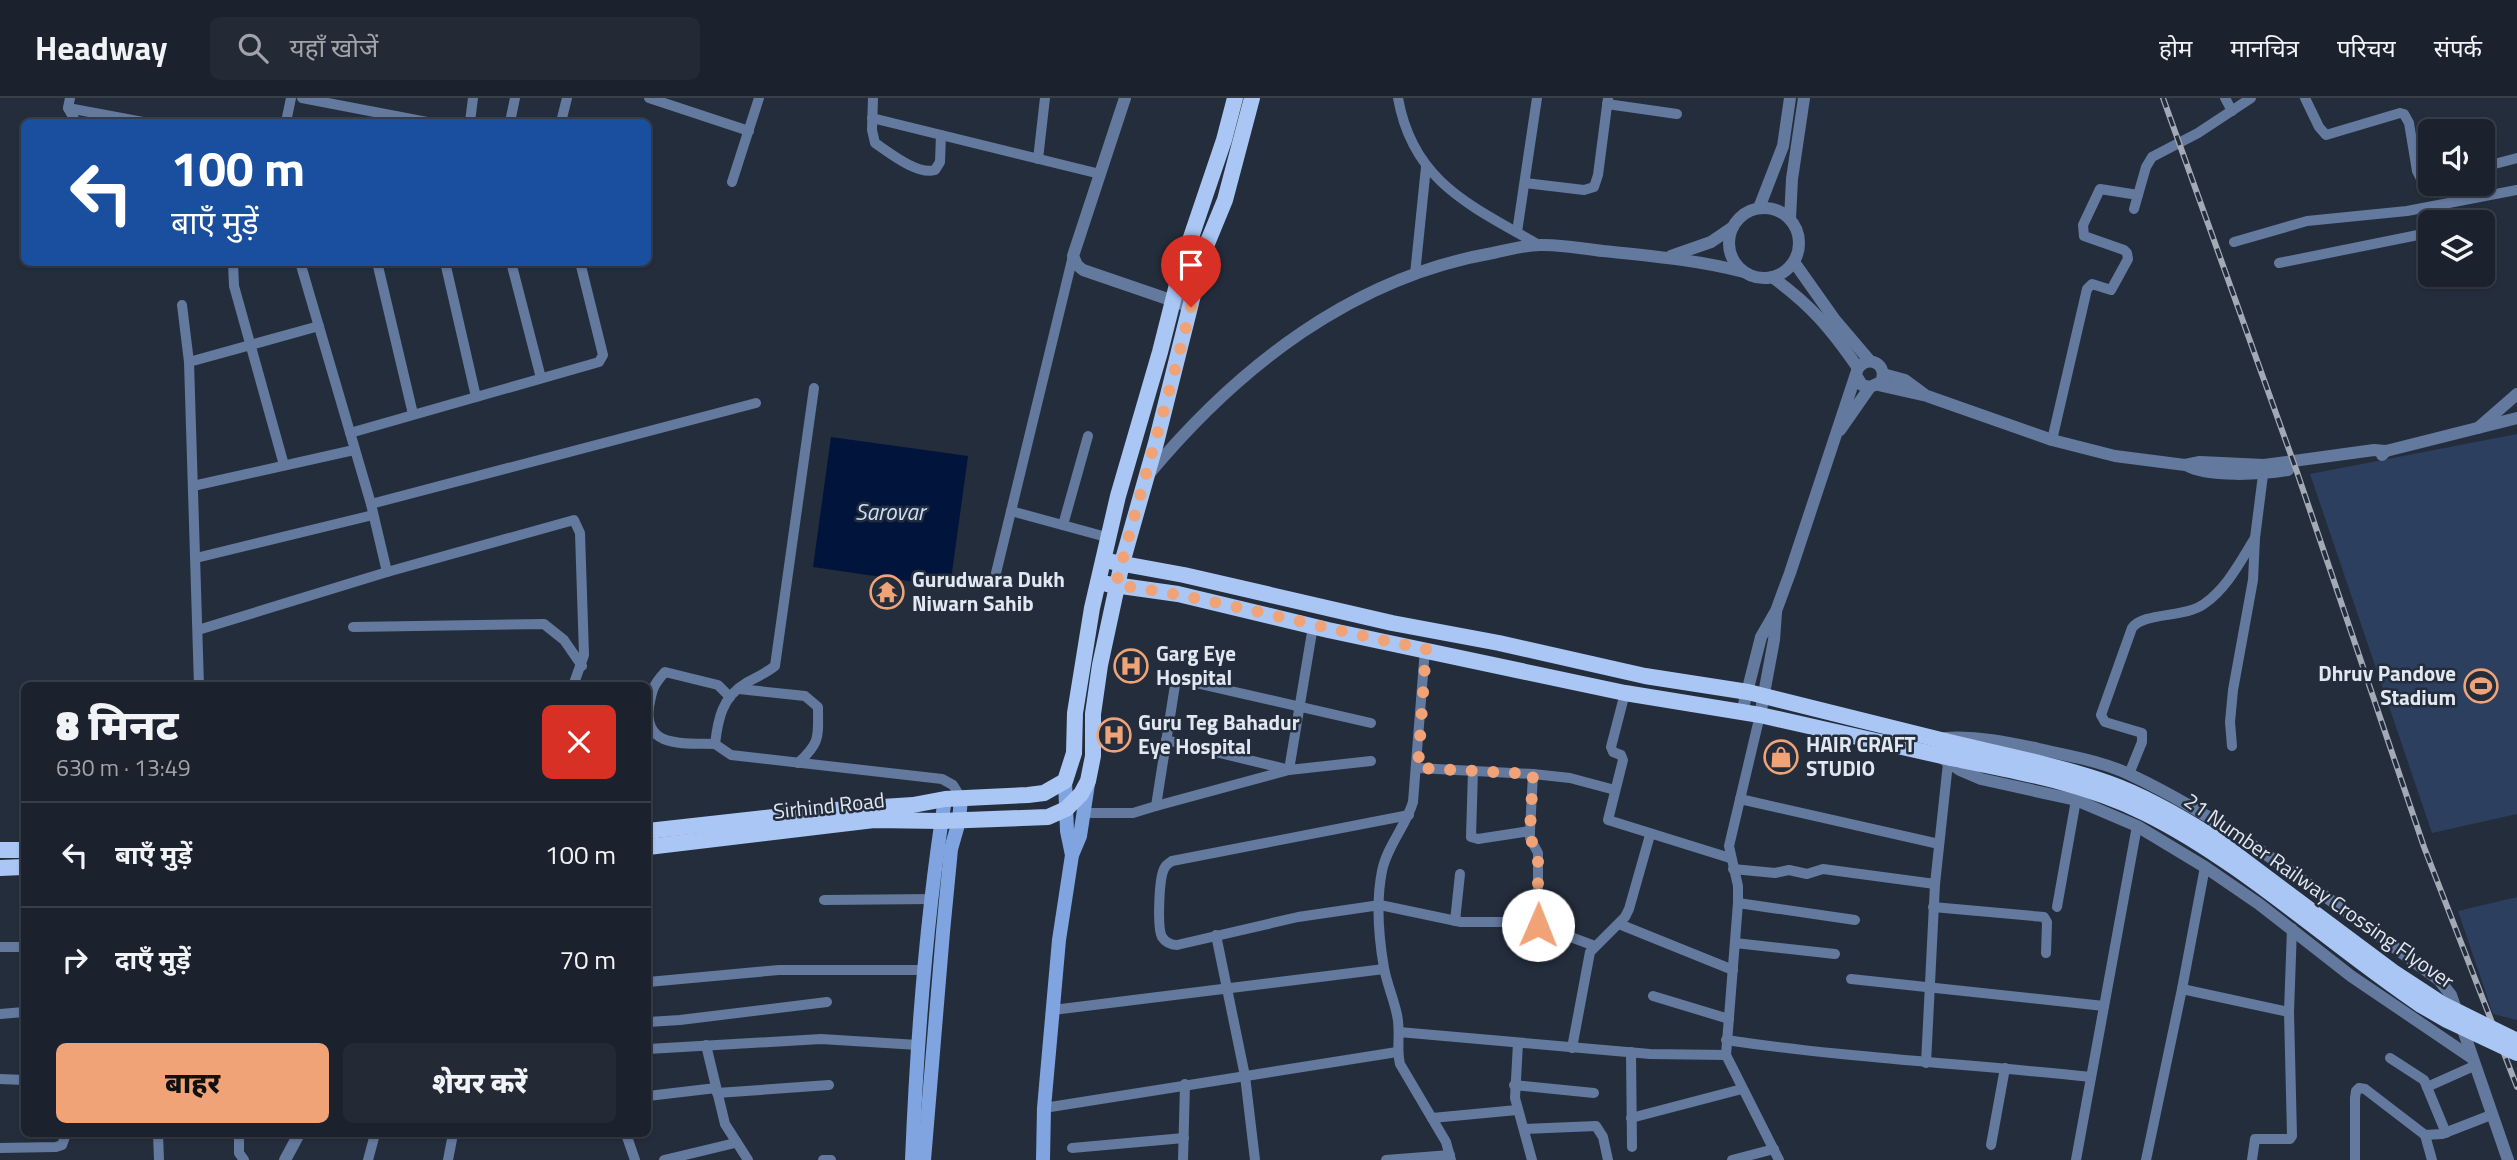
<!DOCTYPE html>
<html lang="hi">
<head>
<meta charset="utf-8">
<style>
  body { margin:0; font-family:"Titillium Web","Noto Sans Devanagari",sans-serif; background:#242a35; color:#f1f3f6; height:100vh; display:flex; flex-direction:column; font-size:26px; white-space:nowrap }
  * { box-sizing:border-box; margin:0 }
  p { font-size:23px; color:#a0a4aa }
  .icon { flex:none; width:38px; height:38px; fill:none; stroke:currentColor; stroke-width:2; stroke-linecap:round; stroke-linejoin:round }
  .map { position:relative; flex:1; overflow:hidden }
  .sheet { position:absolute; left:21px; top:584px; width:630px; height:455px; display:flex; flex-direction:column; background:#1b222d; border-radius:10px; box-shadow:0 2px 5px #0004,0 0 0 2px #393f49 }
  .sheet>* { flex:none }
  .hud { position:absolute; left:21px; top:21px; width:630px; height:147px; border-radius:10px; box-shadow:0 2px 5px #0004,0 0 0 2px #393f49; background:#1a4fa0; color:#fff; overflow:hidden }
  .fabs { position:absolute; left:2418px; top:21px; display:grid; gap:14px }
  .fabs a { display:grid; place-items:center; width:77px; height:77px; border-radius:10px; background:#1b222d; box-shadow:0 2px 5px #0004,0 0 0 2px #393f49; font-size:35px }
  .pin { position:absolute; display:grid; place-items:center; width:60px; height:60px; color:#fff; margin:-72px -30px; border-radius:50% 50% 50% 0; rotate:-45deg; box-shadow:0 0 7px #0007 }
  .pin .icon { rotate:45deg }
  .me { position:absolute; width:77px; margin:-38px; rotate:1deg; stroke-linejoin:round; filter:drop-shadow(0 0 5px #0008) }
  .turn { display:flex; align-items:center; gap:24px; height:147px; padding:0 35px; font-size:32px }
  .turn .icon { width:91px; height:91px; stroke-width:2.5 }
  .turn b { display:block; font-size:49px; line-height:60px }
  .round { display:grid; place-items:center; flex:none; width:74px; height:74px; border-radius:10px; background:#242a35 }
  .head { display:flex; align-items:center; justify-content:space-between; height:119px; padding:0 35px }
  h1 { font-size:42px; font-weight:800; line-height:52px }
  .button { display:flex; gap:14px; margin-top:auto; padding:14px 35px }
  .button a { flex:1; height:80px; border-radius:10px; background:#efa377; color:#111; font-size:28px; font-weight:800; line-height:80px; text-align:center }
  .button a+a { background:#242a35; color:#f1f3f6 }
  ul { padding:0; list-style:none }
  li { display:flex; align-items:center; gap:21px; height:105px; padding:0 35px; border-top:2px solid #393f49 }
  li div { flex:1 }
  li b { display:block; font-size:26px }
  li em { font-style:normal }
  header { display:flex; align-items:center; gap:42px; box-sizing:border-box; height:98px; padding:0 35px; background:#1b222d; border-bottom:2px solid #393f49 }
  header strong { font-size:33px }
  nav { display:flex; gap:38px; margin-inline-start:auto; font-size:24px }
  .search { width:490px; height:63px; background:#242a35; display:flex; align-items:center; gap:18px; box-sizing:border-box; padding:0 24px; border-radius:10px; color:#a0a4aa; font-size:26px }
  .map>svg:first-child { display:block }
  .green { fill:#2c3f5e }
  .water { fill:#01143c }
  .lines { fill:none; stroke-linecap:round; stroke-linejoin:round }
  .minor { stroke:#63799e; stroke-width:10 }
  .tertiary { stroke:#63799e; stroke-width:12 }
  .secondary { stroke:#80a4e0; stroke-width:14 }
  .primary { stroke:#aac6f4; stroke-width:16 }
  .rail-casing { stroke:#a3aab5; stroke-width:6 }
  .rail { stroke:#242d3c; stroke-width:3.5; stroke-dasharray:10; stroke-linecap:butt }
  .primary-bridge { stroke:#aac6f4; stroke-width:16 }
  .route { stroke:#efa377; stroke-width:12; stroke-dasharray:0 21.6 }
  .labels { text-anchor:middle; stroke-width:5; stroke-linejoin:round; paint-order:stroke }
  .poi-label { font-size:21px; font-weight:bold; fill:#e2e8f1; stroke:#242d3c; text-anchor:start }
  .street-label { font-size:21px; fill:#e2e8f1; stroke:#242d3c }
  .water-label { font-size:23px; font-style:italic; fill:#ccdefb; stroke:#242d3c }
</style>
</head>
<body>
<header>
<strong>Headway</strong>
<div class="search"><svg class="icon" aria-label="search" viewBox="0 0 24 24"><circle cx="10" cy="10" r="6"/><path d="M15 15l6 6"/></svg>यहाँ खोजें</div>
<nav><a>होम</a><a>मानचित्र</a><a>परिचय</a><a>संपर्क</a></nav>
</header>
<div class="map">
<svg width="2517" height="1062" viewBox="0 0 2517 1062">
  <rect width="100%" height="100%" fill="#242d3c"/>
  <g class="green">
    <polygon points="2517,336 2517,716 2432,735 2310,376"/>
    <polygon points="2517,799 2517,922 2493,916 2458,813"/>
  </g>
  <polygon class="water" points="831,339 968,358 950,489 813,469"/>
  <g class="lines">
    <g class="minor">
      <polyline points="70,0 68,10 76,24"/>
      <polyline points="302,0 427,24"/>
      <polyline points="649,0 749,33"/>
      <path d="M873 0 872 32 875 45C890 55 917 77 935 72L940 64 941 37"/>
      <path d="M1398 0C1413 85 1472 108 1539 147"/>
      <polyline points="2225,0 2232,13"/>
      <polyline points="2305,0 2319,29 2326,37 2400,15 2404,16 2409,25 2417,73 2420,79 2431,81"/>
      <polyline points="1607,6 1677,16"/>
      <polyline points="68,10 143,24"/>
      <polyline points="872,20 1100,76"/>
      <polyline points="286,24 291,0"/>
      <polyline points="470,24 473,0"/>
      <polyline points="510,24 515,0"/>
      <polyline points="561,24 567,0"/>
      <polyline points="1038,61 1045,0"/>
      <polyline points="2483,69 2517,60"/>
      <polyline points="732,84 759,0"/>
      <polyline points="1525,85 1584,92 1594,89 1598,77 1608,0"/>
      <polyline points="2430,109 2432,124"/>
      <polyline points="2134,111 2146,69 2152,59 2198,35 2251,0"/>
      <polyline points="1517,134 1537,0"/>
      <polyline points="2234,144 2307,123 2407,113 2517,92"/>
      <polyline points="233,164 234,188 284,367"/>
      <polyline points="300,164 371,406 387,474"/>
      <polyline points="377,164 413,316"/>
      <polyline points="445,164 476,299"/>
      <polyline points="511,164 541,280"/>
      <polyline points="2279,165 2423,136 2431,132"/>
      <polyline points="1415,176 1426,69"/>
      <polyline points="182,207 189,264 199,588"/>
      <polyline points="189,264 319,228"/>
      <path d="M814 290 775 568C766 575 757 579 746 585 722 599 718 621 715 646L731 657 942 681 953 687 961 700"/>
      <polyline points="350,335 599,264 603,257 580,164"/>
      <polyline points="2052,342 2087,191 2092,186 2111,192 2128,161 2127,155 2124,152 2084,138 2083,127 2100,91 2138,97"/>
      <polyline points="193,388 354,352"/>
      <polyline points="371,406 756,305"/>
      <polyline points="1011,413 1110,440"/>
      <polyline points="1063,427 1088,338"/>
      <polyline points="196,460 373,417"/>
      <polyline points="996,475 1073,158"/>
      <polyline points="353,529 544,526 564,542 582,568"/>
      <polyline points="198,532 387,474 574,422 580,435 584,557 573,588"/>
      <path d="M1425 551 1413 704C1406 728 1387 748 1382 773 1376 803 1379 841 1384 870 1387 886 1394 902 1397 917 1401 934 1396 950 1400 966L1446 1044 1451 1062"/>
      <path d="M739 591 805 598 818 609C818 639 821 644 798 665"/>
      <polyline points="1625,595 1611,649 1613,654 1621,657 1623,662 1608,722 1730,760"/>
      <polyline points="1760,617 1729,748 1738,788 1738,805 1726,957 1779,1062"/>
      <polyline points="1166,642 1286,671"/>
      <path d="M715 646C686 645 643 651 649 609 652 592 653 587 665 574L718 587 730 599"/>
      <polyline points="2232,648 2230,624 2233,592 2253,482 2255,440 2264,369"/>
      <polyline points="1371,663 1289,672 1156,708 1175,587 1178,581 1371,625"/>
      <polyline points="1418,670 1533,676"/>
      <polyline points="1289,672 1313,528"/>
      <polyline points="1473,672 1471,739 1478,741 1530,733"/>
      <path d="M2129 676 2142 644V635L2105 624 2101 617 2132 530C2143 514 2185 520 2204 506 2227 490 2240 464 2255 440"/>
      <polyline points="1740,701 1939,746"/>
      <polyline points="1083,715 1133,715 1156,708"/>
      <path d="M1409 717 1172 763C1168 766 1166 766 1164 771 1159 781 1157 830 1162 839 1166 845 1171 847 1177 847L1298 819 1380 807 1461 824H1521L1538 827 1595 848"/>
      <polyline points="1733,771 1775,775 1789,772 1807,776 1823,771 1935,786"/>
      <polyline points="824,802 932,801"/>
      <polyline points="1738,805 1855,822"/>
      <polyline points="1933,809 2044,819 2047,824 2046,855"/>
      <polyline points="2057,809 2076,702"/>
      <polyline points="1455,823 1460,776"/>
      <polyline points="1619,826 1733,872"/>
      <polyline points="1538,827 1538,755 1530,740 1530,733 1533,676 1570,680 1615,692"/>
      <polyline points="1216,837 1245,978 1255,1062"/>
      <polyline points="1735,845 1835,856"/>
      <polyline points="0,849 24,849"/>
      <polyline points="1851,881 2104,908"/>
      <polyline points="648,884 779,872 924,872"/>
      <polyline points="2182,891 2289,914"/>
      <polyline points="1653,898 1729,921"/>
      <polyline points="1053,912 1384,871"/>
      <polyline points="0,916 24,914"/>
      <polyline points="648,924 680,922 827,904"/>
      <polyline points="1399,934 1650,956 1726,957"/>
      <path d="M1726 942C1847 960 1969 966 2091 979"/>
      <polyline points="1518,945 1515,1000 1532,1062"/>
      <polyline points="706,947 725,1026 748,1062"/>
      <polyline points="1572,950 1590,854 1625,819 1629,811 1650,737"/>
      <polyline points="648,951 821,941 918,947"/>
      <polyline points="1631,954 1632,1049"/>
      <polyline points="2390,960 2424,982 2446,1035"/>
      <polyline points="1926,965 1935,786 1948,665"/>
      <polyline points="0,981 24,982"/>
      <polyline points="1514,987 1594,995"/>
      <polyline points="2427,989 2474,968"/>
      <polyline points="717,995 829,987"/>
      <polyline points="648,998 716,990"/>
      <polyline points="1044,1010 1397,954"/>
      <polyline points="1432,1020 1517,1012"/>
      <polyline points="1631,1020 1742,991"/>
      <polyline points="1524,1031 1596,1028 1603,1039 1608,1062"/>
      <polyline points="158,1036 159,1062"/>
      <polyline points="239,1036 239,1055 244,1062"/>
      <polyline points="626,1036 635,1062"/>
      <polyline points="2425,1037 2432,1062"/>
      <polyline points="1991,1047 2005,970"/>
      <polyline points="0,1050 56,1049 62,1047 66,1036"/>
      <polyline points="1072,1050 1184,1040"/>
      <polyline points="368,1062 375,1036"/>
      <polyline points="448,1062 453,1036"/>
      <polyline points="664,1062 735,1045"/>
      <polyline points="823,1062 831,1062"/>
      <polyline points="1183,1062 1185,986"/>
      <polyline points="1386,1062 1450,1057"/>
      <polyline points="1732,1062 1774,1051"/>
      <polyline points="2076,1062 2137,728"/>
      <polyline points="2146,1062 2182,891 2205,769"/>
      <polyline points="2252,1062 2255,1041 2290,1041 2292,1038 2289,914 2292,830"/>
      <polyline points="2355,1062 2355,1000 2356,993 2359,990 2365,991 2425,1037 2442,1036 2491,1017"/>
    </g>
    <g class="tertiary">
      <polyline points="1125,0 1073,158 1077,167 1083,172 1191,209"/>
      <circle cx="1764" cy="145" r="35"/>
      <polyline points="1759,110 1783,48 1790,0"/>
      <polyline points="1790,121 1792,81 1804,0"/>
      <polyline points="1671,158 1711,144 1733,129"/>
      <polyline points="1794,164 1835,222 1869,262"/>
      <path d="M1772 179C1811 207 1831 231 1858 270"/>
      <polyline points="1883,276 1905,282 1924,296"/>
      <polyline points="1878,287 1927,298 2052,342 2115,358 2185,367 2200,364 2264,367 2374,352 2386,353"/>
      <polyline points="2478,330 2517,296"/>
      <polyline points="1840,332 1870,289"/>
      <polyline points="2382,357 2386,353 2517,320"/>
      <path d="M2186 367C2207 380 2264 376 2288 372"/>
      <path d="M1149 376C1238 269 1353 179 1493 155 1508 152 1525 147 1540 147 1561 146 1583 151 1603 153 1651 158 1698 162 1744 174"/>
      <path d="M1742 614 1761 539 1776 513 1790 475 1858 270C1870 256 1888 267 1881 284L1870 289 1862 287 1857 279"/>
      <polyline points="1760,617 1774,542 1776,514"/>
      <path d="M1945 640C1978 638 2007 644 2039 651 2069 658 2102 663 2131 677 2239 728 2342 812 2439 882L2451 897 2508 1062"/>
      <polyline points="1942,660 1960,672 1981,681 2076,702 2137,728 2205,769 2259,806 2351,878 2472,960"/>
      <polyline points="285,1062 299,1036"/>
    </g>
    <g class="secondary">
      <polyline points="1065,683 1067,733 1072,757"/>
      <path d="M912 1062C917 941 926 820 945 701"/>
      <polyline points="924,1062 943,834 951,751 959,723 961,700"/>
      <polyline points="1043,1062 1044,1010 1059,842 1072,757 1080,738 1088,686"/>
    </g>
    <g class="primary">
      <polyline points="1113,464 1184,477 1392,525 1499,545 1645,578 1748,594 1945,643"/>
      <polyline points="1107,486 1178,496 1328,532 1625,595 1760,617 1951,660"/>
      <polyline points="648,733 835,712 913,707 945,701 1028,697 1044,695 1065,683 1074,655 1075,615 1092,510 1118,398 1160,254 1183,163 1224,42 1235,0"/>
      <polyline points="648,749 874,722 941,723 1048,719 1066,711 1081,696 1088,683 1093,658 1093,616 1100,567 1122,465 1156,345 1204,153 1225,102 1252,0"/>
      <polyline points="0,752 24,752"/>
      <polyline points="0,770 24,769"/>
    </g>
    <defs>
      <polyline id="rail" points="2163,0 2297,374 2424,749 2517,989"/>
    </defs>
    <use href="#rail" class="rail-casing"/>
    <use href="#rail" class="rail"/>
    <g class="primary-bridge">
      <path d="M1945 643C1999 656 2056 667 2108 685 2145 698 2181 719 2214 740L2393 874 2442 906 2517 943"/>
      <path d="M1951 660C2017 673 2084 685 2145 715 2242 763 2330 846 2421 907L2447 922 2517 955"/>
    </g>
  </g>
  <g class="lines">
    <path class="route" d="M1191 209C1168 302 1140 394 1116 487 1221 501 1322 531 1426 551L1418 670 1533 676 1530 733V740L1538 755V827"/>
  </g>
  <defs>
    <symbol id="temple-ring" viewBox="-11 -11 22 22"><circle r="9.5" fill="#242d3c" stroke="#efa377" stroke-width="1.5"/><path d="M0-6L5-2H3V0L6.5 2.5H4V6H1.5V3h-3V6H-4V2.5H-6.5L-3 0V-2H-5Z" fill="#efa377"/></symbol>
    <symbol id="hospital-ring" viewBox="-11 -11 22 22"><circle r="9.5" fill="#242d3c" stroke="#efa377" stroke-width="1.5"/><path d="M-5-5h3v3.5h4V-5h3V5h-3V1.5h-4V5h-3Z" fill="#efa377"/></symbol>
    <symbol id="stadium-ring" viewBox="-11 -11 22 22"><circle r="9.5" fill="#242d3c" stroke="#efa377" stroke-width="1.5"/><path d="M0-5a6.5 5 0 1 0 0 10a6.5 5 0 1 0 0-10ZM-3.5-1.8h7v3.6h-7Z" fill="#efa377"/></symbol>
    <symbol id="shop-ring" viewBox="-11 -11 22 22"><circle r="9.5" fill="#242d3c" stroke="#efa377" stroke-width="1.5"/><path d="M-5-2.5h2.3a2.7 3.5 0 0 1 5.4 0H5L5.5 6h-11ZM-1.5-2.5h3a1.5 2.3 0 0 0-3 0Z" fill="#efa377"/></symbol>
  </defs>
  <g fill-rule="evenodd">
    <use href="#temple-ring" x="868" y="475" width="38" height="38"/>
    <use href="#hospital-ring" x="1112" y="549" width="38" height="38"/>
    <use href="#stadium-ring" x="2462" y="569" width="38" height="38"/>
    <use href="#hospital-ring" x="1095" y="618" width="38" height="38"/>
    <use href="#shop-ring" x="1762" y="640" width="38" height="38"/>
  </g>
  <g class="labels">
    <g class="poi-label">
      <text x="912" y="489">Gurudwara Dukh<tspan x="912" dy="24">Niwarn Sahib</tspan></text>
      <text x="1156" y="563">Garg Eye<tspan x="1156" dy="24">Hospital</tspan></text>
      <text x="2456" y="583" text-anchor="end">Dhruv Pandove<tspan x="2456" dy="24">Stadium</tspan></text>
      <text x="1138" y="632">Guru Teg Bahadur<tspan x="1138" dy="24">Eye Hospital</tspan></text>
      <text x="1806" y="654">HAIR CRAFT<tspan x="1806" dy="24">STUDIO</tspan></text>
    </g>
    <g class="street-label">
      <text transform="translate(829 708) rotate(-6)" y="7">Sirhind Road</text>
      <text transform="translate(2319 793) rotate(35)" y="7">21 Number Railway Crossing Flyover</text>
    </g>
    <g class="water-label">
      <text x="890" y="422">Sarovar</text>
    </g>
  </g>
</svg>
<div class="fabs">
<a><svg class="icon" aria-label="sound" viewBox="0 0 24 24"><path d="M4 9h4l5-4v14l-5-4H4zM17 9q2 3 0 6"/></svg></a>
<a><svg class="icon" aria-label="layers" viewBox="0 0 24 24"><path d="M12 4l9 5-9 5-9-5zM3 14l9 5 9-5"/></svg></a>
</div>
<div class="pin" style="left:1191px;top:209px;background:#d93025"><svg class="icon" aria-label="arrive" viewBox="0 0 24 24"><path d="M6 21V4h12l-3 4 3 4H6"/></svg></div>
<svg class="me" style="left:1538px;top:827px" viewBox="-20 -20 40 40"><circle r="19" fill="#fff"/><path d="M0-13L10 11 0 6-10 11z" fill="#efa377"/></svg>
<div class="hud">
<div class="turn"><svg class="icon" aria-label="left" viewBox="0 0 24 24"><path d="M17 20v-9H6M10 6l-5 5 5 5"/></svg><div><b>100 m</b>बाएँ मुड़ें</div></div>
</div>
<section class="sheet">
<div class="head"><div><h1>8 मिनट</h1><p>630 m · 13:49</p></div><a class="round" style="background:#d93025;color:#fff"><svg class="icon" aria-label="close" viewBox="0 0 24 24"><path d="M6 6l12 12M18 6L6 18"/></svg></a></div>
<ul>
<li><svg class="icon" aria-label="left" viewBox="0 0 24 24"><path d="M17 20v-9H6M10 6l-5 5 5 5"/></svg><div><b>बाएँ मुड़ें</b></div><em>100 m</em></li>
<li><svg class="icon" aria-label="right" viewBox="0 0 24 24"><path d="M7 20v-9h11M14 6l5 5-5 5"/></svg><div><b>दाएँ मुड़ें</b></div><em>70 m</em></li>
</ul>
<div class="button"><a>बाहर</a><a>शेयर करें</a></div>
</section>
</div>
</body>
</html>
